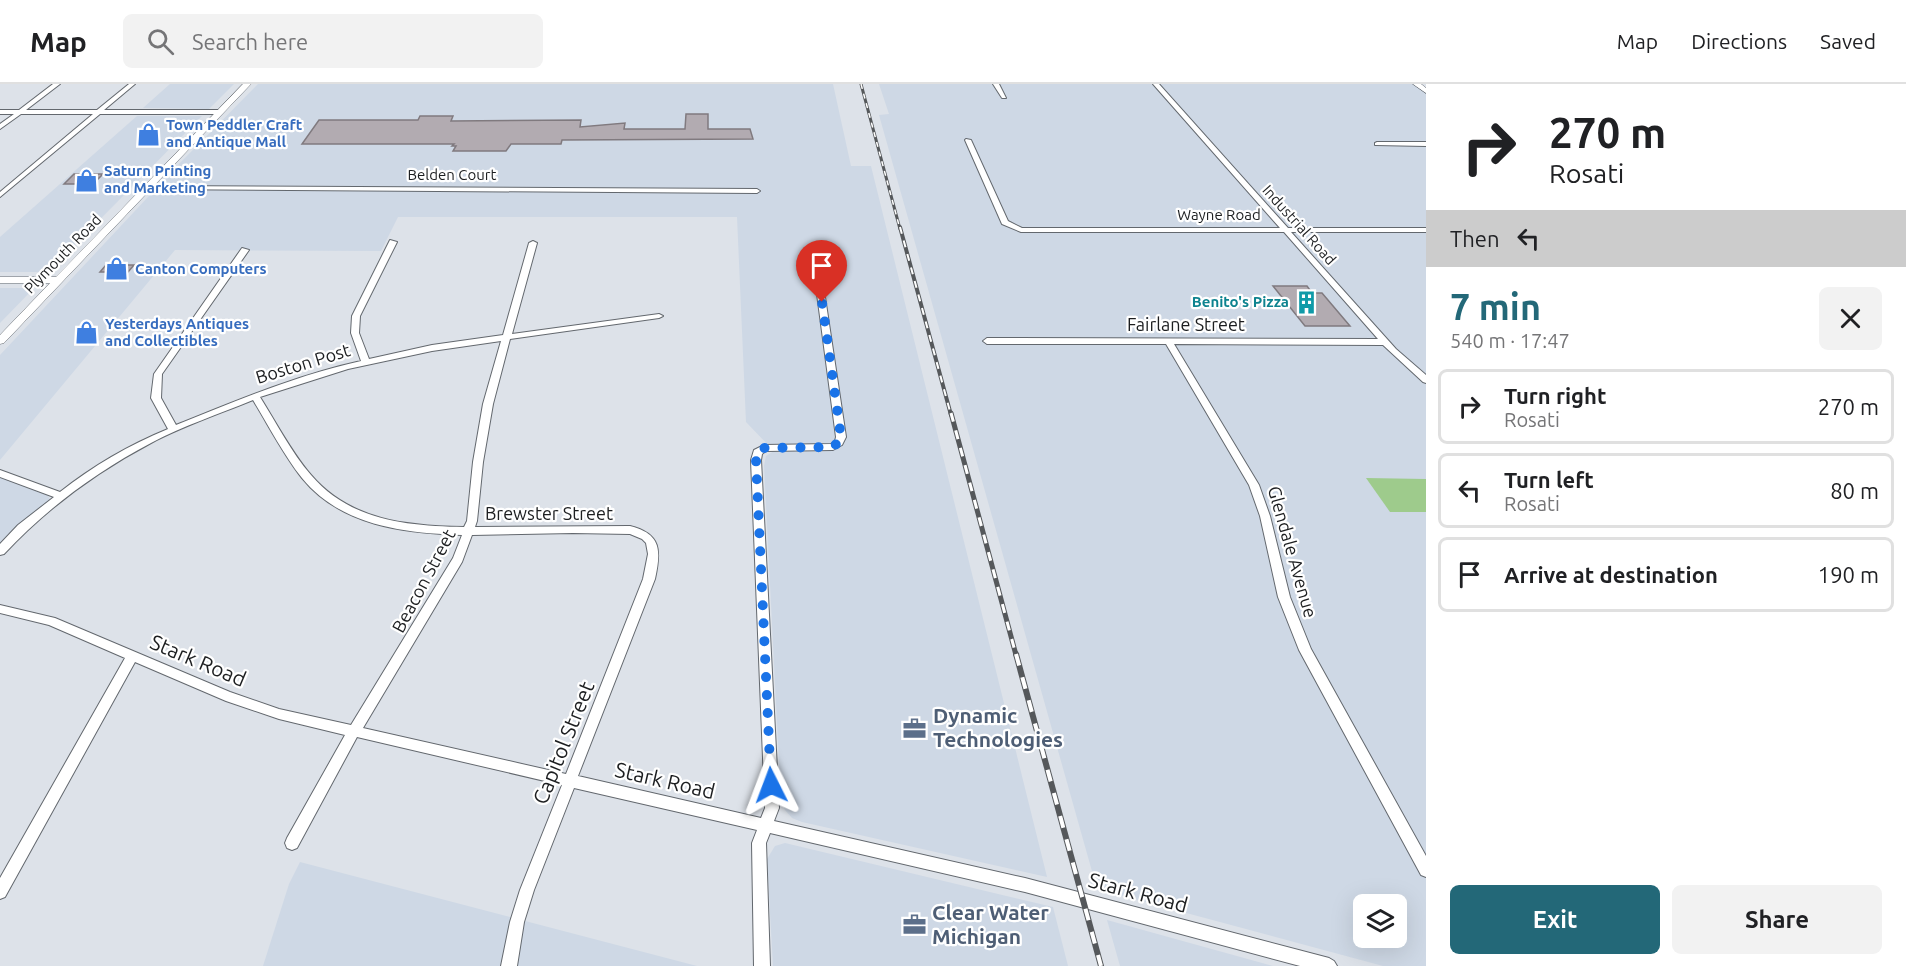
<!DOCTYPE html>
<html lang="en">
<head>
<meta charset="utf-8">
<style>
  body { margin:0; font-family:Ubuntu,sans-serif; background:#f2f2f2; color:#202124; height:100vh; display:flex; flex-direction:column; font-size:22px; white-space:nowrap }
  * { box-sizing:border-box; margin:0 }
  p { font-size:20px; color:#757577 }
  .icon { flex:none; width:33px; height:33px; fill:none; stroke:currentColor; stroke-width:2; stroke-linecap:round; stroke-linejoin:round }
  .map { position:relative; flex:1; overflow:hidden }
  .sheet { display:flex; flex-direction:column; background:#fff; width:480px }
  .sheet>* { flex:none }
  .hud { background:#fff; color:#202124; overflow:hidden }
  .tools { position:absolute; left:1353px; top:810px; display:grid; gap:12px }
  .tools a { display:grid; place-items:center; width:54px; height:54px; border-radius:9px; background:#fff; box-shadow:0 6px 24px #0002; font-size:30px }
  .pin { position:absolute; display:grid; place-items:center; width:51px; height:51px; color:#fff; margin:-62px -26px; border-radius:50% 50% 50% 0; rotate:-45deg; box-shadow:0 0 6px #0007 }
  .pin .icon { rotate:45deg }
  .me { position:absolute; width:66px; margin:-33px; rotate:357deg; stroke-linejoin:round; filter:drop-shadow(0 0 4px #0008) }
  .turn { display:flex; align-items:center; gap:21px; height:126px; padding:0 24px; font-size:27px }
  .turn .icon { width:78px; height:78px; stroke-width:2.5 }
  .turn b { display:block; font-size:42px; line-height:51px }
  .then { display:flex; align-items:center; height:57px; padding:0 24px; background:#0003; gap:12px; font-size:22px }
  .round { display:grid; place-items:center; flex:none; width:63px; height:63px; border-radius:9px; background:#f2f2f2 }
  .head { display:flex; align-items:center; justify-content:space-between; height:102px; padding:0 24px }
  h1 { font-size:36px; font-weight:700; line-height:45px; color:#236878 }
  .action { display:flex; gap:12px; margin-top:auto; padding:12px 24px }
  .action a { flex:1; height:69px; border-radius:9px; background:#236878; color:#fff; font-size:24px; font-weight:700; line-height:69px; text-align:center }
  .action a+a { background:#f2f2f2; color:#202124 }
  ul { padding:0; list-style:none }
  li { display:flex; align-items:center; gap:18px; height:75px; margin:0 12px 9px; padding:0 12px; border:3px solid #e0e0e0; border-radius:9px }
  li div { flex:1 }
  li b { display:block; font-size:22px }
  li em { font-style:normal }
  header { display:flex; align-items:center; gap:36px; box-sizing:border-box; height:84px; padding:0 30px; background:#fff; border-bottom:2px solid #e0e0e0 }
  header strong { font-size:28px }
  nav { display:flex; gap:33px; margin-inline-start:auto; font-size:21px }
  .search { width:420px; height:54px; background:#f2f2f2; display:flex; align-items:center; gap:15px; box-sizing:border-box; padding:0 21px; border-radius:9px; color:#757577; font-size:22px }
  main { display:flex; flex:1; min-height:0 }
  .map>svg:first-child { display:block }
  .built { fill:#ced8e5; fill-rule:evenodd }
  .green { fill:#9ecb8c }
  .building { fill:#b2abb1; stroke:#807a7f; stroke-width:1.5 }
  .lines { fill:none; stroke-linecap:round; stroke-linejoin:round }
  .minor-casing { stroke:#63686e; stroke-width:2 }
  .major-casing { stroke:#63686e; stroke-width:1 }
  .minor { fill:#fff; fill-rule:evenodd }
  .major { fill:#fff; fill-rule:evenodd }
  .rail-far3-casing { stroke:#55585b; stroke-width:3 }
  .rail-far2-casing { stroke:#55585b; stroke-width:4 }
  .rail-far1-casing { stroke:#55585b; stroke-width:5 }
  .rail-casing { stroke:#55585b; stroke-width:6 }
  .rail-far3 { stroke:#fff; stroke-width:1.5; stroke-dasharray:5; stroke-linecap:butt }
  .rail-far2 { stroke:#fff; stroke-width:2; stroke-dasharray:7; stroke-linecap:butt }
  .rail-far1 { stroke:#fff; stroke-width:3; stroke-dasharray:9; stroke-linecap:butt }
  .rail { stroke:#fff; stroke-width:4; stroke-dasharray:12; stroke-linecap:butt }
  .route { stroke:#1a73e8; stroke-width:10; stroke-dasharray:0 18 }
  .labels { text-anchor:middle; stroke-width:4.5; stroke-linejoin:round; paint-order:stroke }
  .far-shop-label { font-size:15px; font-weight:bold; fill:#366cbe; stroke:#fff; text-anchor:start }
  .far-street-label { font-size:15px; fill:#1c1e20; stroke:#fff }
  .far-culture-label { font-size:15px; font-weight:bold; fill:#0d838f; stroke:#fff; text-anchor:end }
  .street-label { font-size:18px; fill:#1c1e20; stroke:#fff }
  .near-street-label { font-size:21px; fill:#1c1e20; stroke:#fff }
  .near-service-label { font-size:21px; font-weight:bold; fill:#4e5e75; stroke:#fff; text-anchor:start }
</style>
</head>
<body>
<header>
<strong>Map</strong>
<div class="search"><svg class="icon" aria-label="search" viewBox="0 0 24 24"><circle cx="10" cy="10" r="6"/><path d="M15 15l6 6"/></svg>Search here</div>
<nav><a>Map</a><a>Directions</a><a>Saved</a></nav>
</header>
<main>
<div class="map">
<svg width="1426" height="882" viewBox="0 0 1426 882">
  <rect width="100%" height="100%" fill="#dde2e9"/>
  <g class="built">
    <polygon points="170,0 234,0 209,25 143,24"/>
    <polygon points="258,0 833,0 851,82 871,82 1047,793 802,738 792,734 785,726 781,718 764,382 766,372 774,367 746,338 737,133 398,133 381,167 175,166 0,376 0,271 178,81"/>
    <path d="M879 0H1414L1426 8V882H1383L1097 805 879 31 889 30ZM1364 820H1396V854H1364Z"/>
    <polygon points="137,32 202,32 48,188 0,188 0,153"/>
    <polygon points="0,204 34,204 0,239"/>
    <polygon points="0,393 47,411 50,415 0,463"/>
    <polygon points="785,759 1053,823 1068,882 773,882 767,775 775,762"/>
    <polygon points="300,778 697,882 263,882 289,800"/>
    <polygon points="1107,836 1273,882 1120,882"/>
  </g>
  <polygon class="green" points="1366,394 1426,395 1426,428 1390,428"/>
  <g class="building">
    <polygon points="686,30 708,30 708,45 750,45 753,55 562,56 561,60 511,60 506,67 453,67 456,62 452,62 454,60 302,60 319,36 418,36 420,32 453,32 451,37 581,36 580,43 625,39 624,45 685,45"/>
    <polygon points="74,90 103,90 93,100 64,100"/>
    <polygon points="106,181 134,181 128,188 100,188"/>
    <polygon points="1273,202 1307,202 1312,209 1322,209 1350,242 1305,242"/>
  </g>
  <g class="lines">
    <defs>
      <g id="minor">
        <polygon points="53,0 60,0 26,26 97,26 129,0 135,0 104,26 219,26 222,28 219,30 100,30 0,113 0,108 93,30 21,30 0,45 0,40 14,30 0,30 0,26 19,26"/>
        <polygon points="993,0 999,0 1006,14 1002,14"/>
        <polygon points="1153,0 1159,0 1288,144 1426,144 1426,148 1291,148 1396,265 1426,291 1426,299 1423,298 1383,261 1174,260 1259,401 1270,432 1290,513 1311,565 1426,772 1426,793 1421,791 1299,566 1278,513 1260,432 1249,401 1166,260 987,260 983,257 987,254 1378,255 1284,148 1021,148 1002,140 965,56 966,55 971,56 1008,137 1022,144 1280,144"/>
        <polygon points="1377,58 1426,58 1426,62 1375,61 1375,59"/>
        <polygon points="147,102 757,105 760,107 757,109 145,105 145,103"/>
        <path d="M390 156 397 158 360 232 359 249 369 275 432 261 503 251 529 159 533 157 537 159 512 250 659 230 663 232 659 234 510 255 493 320 483 378 477 437 475 443 630 442C662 450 661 467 655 495L578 692 761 734 765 724 751 376 754 366 764 361 831 360 835 357 836 353 815 195 819 193H822L846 353 842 361 833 366 766 367 762 370 761 376 779 724 774 737 1025 794 1329 874 1334 877 1337 882H1300L1025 808 770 749 766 759 770 882H754L752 759 757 746 574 704 534 806 524 838 517 882H501L510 838 520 806 562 701 357 653 297 764 292 766 287 764 285 759 287 754 345 651 279 635 226 617 135 578 5 813 0 815V794L125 574 49 541 0 529V521L55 534 230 608 279 625 351 641 453 474 462 451C404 449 341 442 302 394 283 370 269 342 253 316 219 330 183 342 151 359 96 388 46 425 4 470L0 471V460L18 441 54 413 0 393V386L60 408C93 382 129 361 168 345L151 314 154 290 242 164 249 166 162 290 161 314 176 341C236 317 297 291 361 277L351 249 352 232ZM501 257 483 320 473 378 467 437 464 443C408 442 350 437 311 391 291 368 277 340 260 313L348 285 432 267ZM573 449 630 450 642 455 646 459 648 470 643 495 566 690 363 644 462 478 472 451Z"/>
      </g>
      <g id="major">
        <polygon points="243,0 251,0 4,259 0,260 0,251 50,199 0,199 0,193 56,193"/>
        <polygon points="1413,0 1421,0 1426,4 1426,9"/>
      </g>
    </defs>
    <use href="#minor" class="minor-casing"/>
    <use href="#major" class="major-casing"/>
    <use href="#minor" class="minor"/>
    <use href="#major" class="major"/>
    <defs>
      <polyline id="rail-far3" points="861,0 900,145"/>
      <polyline id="rail-far2" points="900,143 951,331"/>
      <polyline id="rail-far1" points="951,329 1016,571"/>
      <polyline id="rail" points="1016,570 1101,882"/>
    </defs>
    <use href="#rail-far3" class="rail-far3-casing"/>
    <use href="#rail-far2" class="rail-far2-casing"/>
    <use href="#rail-far1" class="rail-far1-casing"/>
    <use href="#rail" class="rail-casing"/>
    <use href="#rail-far3" class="rail-far3"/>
    <use href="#rail-far2" class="rail-far2"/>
    <use href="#rail-far1" class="rail-far1"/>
    <use href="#rail" class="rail"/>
  </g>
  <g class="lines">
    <polyline class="route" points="771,701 756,376 757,368 764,364 832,363 838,359 841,353 822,218"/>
  </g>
  <defs>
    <symbol id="shop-bare" viewBox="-9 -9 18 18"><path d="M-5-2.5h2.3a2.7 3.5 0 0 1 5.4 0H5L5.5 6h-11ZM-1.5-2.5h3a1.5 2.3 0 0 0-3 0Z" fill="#3f7fe0" stroke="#fff" stroke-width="2.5" paint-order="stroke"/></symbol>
    <symbol id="building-bare" viewBox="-9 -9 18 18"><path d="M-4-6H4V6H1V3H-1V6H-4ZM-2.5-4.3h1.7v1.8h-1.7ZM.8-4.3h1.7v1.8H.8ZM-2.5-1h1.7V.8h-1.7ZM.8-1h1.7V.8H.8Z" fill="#0f9aa8" stroke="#fff" stroke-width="2.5" paint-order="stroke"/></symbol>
    <symbol id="office-bare" viewBox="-9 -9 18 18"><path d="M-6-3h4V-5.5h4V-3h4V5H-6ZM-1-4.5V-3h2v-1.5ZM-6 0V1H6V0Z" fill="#5c6f8a" stroke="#fff" stroke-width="2.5" paint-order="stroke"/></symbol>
  </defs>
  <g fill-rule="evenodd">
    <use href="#shop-bare" x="132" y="34" width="33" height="33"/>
    <use href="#shop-bare" x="70" y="80" width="33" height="33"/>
    <use href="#shop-bare" x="100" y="168" width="33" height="33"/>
    <use href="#building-bare" x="1290" y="202" width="33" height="33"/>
    <use href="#shop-bare" x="70" y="232" width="33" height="33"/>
    <use href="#office-bare" x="898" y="628" width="33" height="33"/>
    <use href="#office-bare" x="898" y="824" width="33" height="33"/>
  </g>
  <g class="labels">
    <g class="far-shop-label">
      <text x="166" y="46">Town Peddler Craft<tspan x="166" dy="17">and Antique Mall</tspan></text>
      <text x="104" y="92">Saturn Printing<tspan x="104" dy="17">and Marketing</tspan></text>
      <text x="135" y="190">Canton Computers</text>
      <text x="105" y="245">Yesterdays Antiques<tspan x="105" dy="17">and Collectibles</tspan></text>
    </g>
    <g class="far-street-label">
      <text x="452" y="96">Belden Court</text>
      <text x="1219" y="136">Wayne Road</text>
      <text transform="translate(1299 141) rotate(48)" y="5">Industrial Road</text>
      <text transform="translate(63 170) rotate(-46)" y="5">Plymouth Road</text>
    </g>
    <g class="far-culture-label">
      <text x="1289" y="223">Benito's Pizza</text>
    </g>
    <g class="street-label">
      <text x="1186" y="247">Fairlane Street</text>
      <text transform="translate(303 280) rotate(-17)" y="6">Boston Post</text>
      <text x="549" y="436">Brewster Street</text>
      <text transform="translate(1292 468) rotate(74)" y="6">Glendale Avenue</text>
      <text transform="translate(424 497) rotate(-62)" y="6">Beacon Street</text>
    </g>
    <g class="near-street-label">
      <text transform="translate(198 577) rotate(23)" y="7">Stark Road</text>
      <text transform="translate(564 659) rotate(-68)" y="7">Capitol Street</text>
      <text transform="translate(665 697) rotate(13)" y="7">Stark Road</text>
      <text transform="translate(1138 809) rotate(15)" y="7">Stark Road</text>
    </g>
    <g class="near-service-label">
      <text x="933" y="639">Dynamic<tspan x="933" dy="24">Technologies</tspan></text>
      <text x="932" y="836">Clear Water<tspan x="932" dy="24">Michigan</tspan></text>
    </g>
  </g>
</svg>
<div class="tools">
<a><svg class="icon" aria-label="layers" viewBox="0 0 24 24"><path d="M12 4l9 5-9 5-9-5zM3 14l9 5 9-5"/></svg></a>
</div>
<div class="pin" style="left:822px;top:218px;background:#d93025"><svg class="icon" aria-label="arrive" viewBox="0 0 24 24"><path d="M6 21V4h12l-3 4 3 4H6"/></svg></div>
<svg class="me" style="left:771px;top:701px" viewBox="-20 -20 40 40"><path d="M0-17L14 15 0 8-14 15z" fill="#1a73e8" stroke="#fff" stroke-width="4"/></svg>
</div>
<section class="sheet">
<div class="hud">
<div class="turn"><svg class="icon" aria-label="right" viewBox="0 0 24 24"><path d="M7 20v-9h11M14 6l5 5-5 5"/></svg><div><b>270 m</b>Rosati</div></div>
<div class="then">Then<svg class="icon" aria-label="left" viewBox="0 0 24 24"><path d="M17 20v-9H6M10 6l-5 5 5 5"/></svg></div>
</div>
<div class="head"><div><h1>7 min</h1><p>540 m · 17:47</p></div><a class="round"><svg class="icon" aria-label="close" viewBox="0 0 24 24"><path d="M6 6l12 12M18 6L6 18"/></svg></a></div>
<ul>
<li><svg class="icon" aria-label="right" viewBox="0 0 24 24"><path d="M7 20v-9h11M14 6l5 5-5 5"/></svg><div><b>Turn right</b><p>Rosati</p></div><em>270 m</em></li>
<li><svg class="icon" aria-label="left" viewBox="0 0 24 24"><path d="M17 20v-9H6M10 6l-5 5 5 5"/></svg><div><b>Turn left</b><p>Rosati</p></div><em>80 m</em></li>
<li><svg class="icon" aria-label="arrive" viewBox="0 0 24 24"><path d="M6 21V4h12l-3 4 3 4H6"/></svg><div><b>Arrive at destination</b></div><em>190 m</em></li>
</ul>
<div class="action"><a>Exit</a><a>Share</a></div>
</section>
</main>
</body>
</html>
